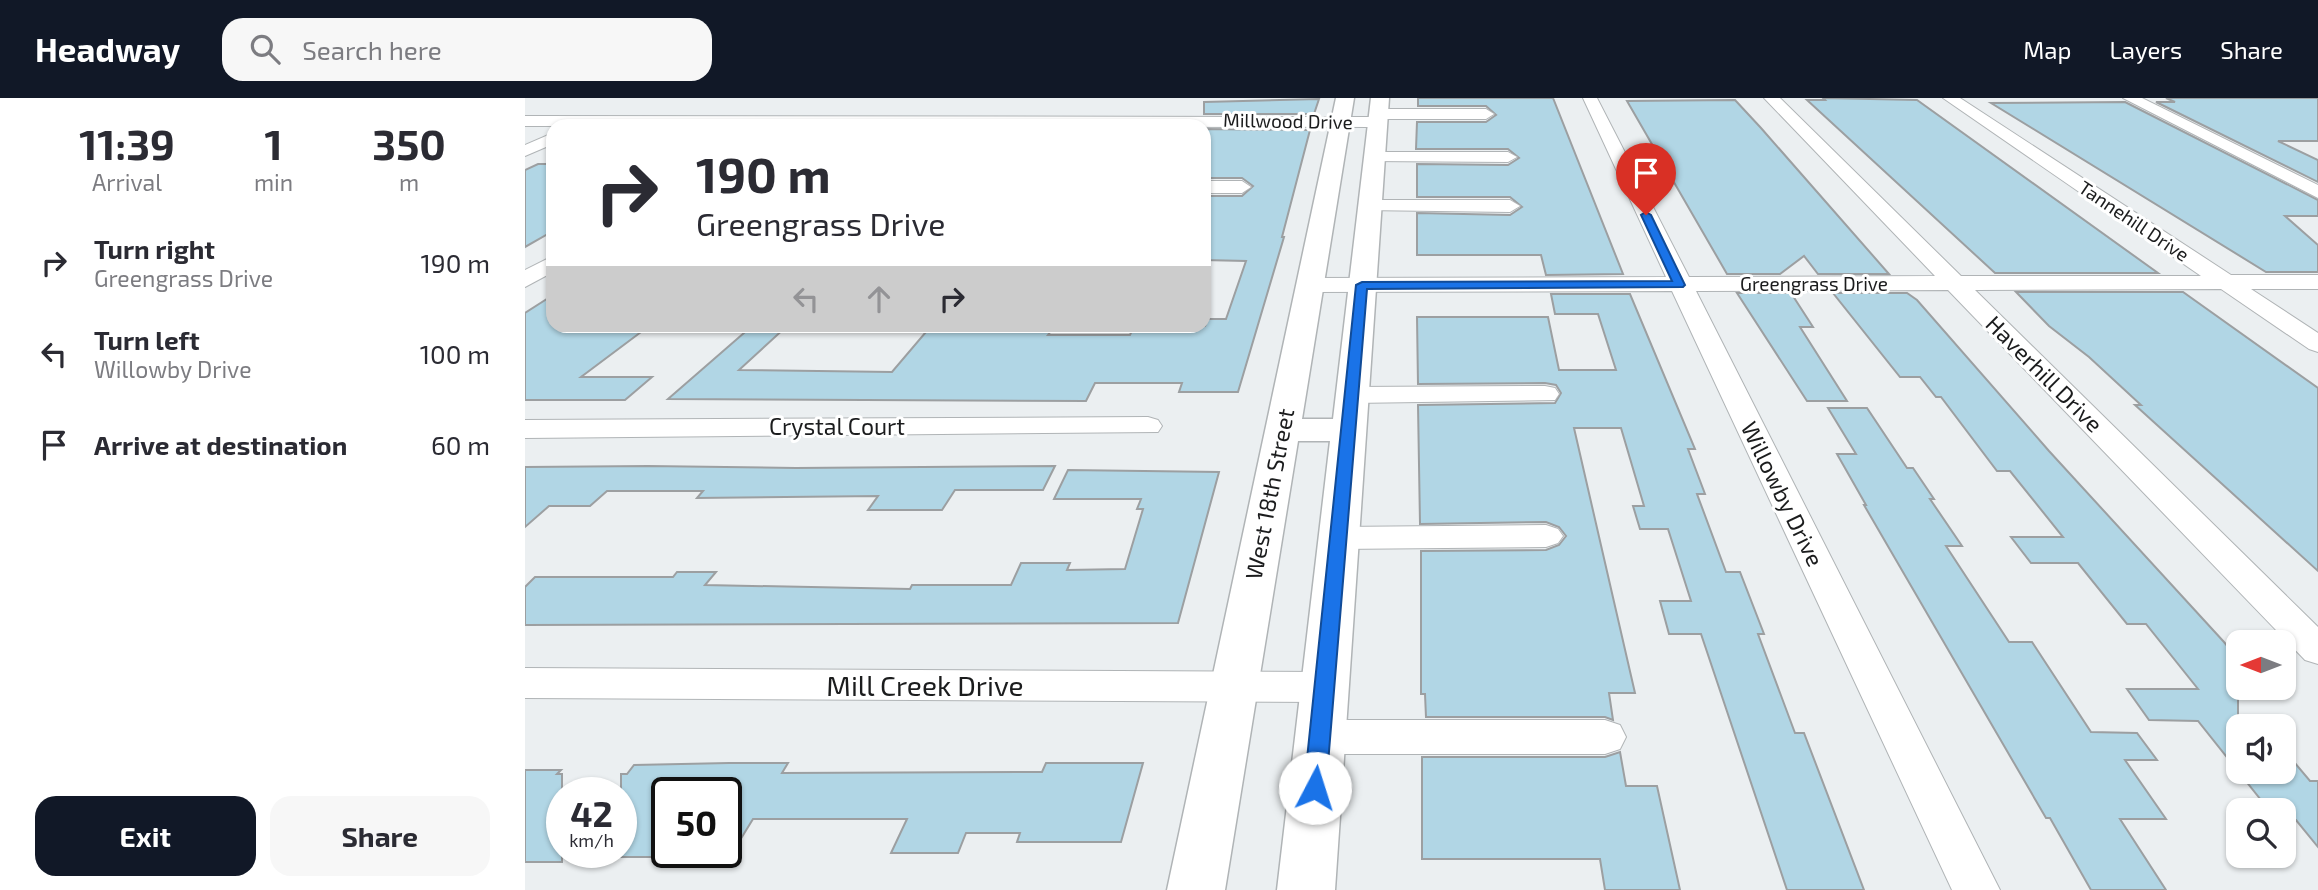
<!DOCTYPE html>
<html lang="en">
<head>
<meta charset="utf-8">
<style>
  body { margin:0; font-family:"Exo 2",sans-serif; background:#f7f7f7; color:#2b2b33; height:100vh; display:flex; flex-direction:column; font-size:26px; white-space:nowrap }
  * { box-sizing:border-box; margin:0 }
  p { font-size:23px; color:#7c7c81 }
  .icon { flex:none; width:38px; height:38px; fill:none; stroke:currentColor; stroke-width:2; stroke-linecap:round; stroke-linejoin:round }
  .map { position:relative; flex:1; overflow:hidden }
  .sheet { display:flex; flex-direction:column; background:#fff; width:525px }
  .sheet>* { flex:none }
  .banner { position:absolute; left:21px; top:21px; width:665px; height:214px; border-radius:21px; box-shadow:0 2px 5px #0004; background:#fff; color:#2b2b33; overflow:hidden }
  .needle { width:46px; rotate:270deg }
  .controls { position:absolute; left:1701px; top:532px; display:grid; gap:14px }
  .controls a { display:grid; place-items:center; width:70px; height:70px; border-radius:14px; background:#fff; box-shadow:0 2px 5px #0004; font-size:35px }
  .speed { position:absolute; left:21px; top:679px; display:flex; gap:14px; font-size:35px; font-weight:700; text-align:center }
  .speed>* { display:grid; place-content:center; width:91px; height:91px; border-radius:50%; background:#fff; box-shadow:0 2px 5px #0004; line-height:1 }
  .speed small { font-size:18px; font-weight:400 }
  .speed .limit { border:4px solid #111; border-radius:10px; background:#fff; color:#111 }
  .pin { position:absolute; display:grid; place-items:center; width:60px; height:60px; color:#fff; margin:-72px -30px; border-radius:50% 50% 50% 0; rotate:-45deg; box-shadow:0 0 7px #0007 }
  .pin .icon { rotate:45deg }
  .me { position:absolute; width:77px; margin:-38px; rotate:5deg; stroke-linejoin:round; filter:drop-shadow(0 0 5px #0008) }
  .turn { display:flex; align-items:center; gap:24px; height:147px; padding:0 35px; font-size:32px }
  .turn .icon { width:91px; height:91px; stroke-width:2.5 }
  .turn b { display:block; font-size:49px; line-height:60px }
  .lanes { display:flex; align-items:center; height:66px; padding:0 35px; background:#0003; justify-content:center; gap:35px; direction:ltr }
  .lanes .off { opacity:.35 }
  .eta { display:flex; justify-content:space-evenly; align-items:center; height:119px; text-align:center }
  .eta b { font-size:42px; font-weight:700; line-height:49px }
  .button { display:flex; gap:14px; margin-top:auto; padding:14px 35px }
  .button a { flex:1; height:80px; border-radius:21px; background:#111827; color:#fff; font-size:28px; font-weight:700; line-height:80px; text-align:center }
  .button a+a { background:#f7f7f7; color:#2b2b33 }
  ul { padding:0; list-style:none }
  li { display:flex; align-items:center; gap:21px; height:91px; padding:0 35px }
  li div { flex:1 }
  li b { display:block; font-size:26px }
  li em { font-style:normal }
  header { display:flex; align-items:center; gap:42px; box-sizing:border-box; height:98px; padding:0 35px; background:#111827; color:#fff }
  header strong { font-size:33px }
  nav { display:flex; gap:38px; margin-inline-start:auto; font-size:24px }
  .search { width:490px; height:63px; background:#f7f7f7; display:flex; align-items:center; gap:18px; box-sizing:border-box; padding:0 24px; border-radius:21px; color:#7c7c81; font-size:26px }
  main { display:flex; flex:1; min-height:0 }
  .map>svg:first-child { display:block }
  .building { fill:#b1d6e5; stroke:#9c9fa1; stroke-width:2 }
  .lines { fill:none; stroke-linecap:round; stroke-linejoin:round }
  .minor-casing { stroke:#b0b4b6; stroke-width:2 }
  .major-casing { stroke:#b0b4b6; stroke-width:3 }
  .minor { fill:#fff; fill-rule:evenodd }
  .major { fill:#fff; fill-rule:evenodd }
  .route { fill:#1a73e8; stroke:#114b97; stroke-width:2 }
  .labels { text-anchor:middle; stroke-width:6; stroke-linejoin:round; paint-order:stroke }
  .far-street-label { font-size:19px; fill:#1b1c1d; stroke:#fff }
  .street-label { font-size:23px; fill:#1b1c1d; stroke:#fff }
  .near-street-label { font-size:28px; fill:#1b1c1d; stroke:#fff }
</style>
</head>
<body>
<header>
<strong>Headway</strong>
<div class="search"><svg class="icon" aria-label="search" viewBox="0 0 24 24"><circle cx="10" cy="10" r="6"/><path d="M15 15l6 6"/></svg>Search here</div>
<nav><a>Map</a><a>Layers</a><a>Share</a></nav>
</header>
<main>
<section class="sheet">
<div class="eta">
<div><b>11:39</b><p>Arrival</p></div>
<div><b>1</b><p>min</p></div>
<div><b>350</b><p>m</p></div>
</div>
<ul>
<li><svg class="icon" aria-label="right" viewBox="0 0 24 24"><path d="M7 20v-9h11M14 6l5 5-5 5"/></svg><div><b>Turn right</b><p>Greengrass Drive</p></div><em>190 m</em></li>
<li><svg class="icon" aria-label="left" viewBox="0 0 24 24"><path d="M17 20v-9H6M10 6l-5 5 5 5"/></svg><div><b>Turn left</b><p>Willowby Drive</p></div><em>100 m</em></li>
<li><svg class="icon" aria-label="arrive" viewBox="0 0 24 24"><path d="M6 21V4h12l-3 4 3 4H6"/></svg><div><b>Arrive at destination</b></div><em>60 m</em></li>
</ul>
<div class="button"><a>Exit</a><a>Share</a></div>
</section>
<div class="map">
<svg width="1793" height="792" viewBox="0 0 1793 792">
  <rect width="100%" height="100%" fill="#ebeff1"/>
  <g class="building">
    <polygon points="893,0 1028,0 1098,176 1021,177 1016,157 892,157 892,115 985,117 997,109 985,99 892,99 892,66 983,67 994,60 983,51 891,51 892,24 961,24 971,17 961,8 893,8"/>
    <polygon points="1298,0 1392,2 1633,175 1470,175 1282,2 1300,2"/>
    <polygon points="1641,0 1793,0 1793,43 1753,43 1793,62 1793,84 1631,4 1650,4"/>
    <polygon points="794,1 789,16 679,16 679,4"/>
    <polygon points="1210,2 1236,30 1364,176 1293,176 1279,158 1255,176 1202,176 1102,3"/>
    <polygon points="1600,4 1793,102 1793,118 1760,118 1793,147 1793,174 1741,174 1466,5"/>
    <polygon points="679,31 785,32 757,139 759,139 713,294 654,294 657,285 570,285 561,303 143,301 227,228 262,228 214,272 367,274 406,228 530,228 523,237 605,237 609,228 680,228 683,221 701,221 721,163 679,162 679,98 717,98 728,88 717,80 679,80"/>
    <polygon points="13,66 28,66 28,133 0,149 0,72"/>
    <polygon points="1491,194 1658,194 1793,290 1793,473 1610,307 1616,307 1564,259 1524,228"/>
    <polygon points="1212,195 1266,195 1288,229 1275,229 1322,303 1282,303"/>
    <polygon points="1308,195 1382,195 1392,202 1524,353 1699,544 1713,561 1713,674 1759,674 1759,652 1785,683 1793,683 1793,749 1771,722 1759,722 1759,712 1744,712 1673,623 1624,622 1602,591 1673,591 1621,526 1602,526 1553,465 1506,465 1486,439 1538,439 1485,373 1472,373 1416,299 1411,299 1395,279 1375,279"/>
    <polygon points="1026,196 1105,196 1170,351 1163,351 1180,396 1172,396 1201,474 1215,474 1239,536 1233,536 1270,635 1279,635 1339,792 1262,792 1176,536 1144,536 1135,503 1166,503 1143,431 1115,431 1108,408 1119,408 1096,330 1049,330 1110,595 1084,595 1088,622 1080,619 901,619 900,596 896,596 896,453 1021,452 1034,447 1041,438 1034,429 1021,424 895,426 893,307 1030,305 1036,295 1031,287 1020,285 893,286 892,219 1023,219 1034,272 1091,272 1073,216 1030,216"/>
    <polygon points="28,197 28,228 124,228 56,279 127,279 100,302 0,302 0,215"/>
    <polygon points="1303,310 1342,310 1382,370 1388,370 1409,401 1405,401 1437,448 1421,448 1484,544 1507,544 1566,634 1612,635 1632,662 1600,662 1641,721 1595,721 1641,792 1566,792 1525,720 1521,720 1339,407 1341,407 1312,356 1331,356"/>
    <polygon points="123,368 271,370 530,368 518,392 430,392 417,412 343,412 353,398 172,400 178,393 82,393 65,408 24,408 0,429 0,369"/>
    <polygon points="543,372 694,374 653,525 0,527 0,489 10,479 148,479 152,474 191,474 180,487 385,491 387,487 486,487 496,465 545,465 542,472 600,471 618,411 612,411 616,401 529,401"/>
    <polygon points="1095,654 1101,688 1132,688 1155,792 1080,792 1075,761 897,761 897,659 1080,659"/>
    <polygon points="204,665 263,665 257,675 517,674 521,665 618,665 596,744 492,744 495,735 441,735 433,755 366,755 382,721 228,721 201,765 201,695 142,695 142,759 96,759 96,676 102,676 109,667"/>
    <polygon points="0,672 36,672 32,676 37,676 37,764 0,764"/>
  </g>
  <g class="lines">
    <defs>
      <g id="minor">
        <polygon points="1058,0 1072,0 1164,179 1410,178 1239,0 1255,0 1436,178 1676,178 1418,0 1435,0 1706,177 1793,177 1793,191 1726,191 1793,235 1793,254 1784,251 1696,191 1450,192 1793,529 1793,566 1780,562 1423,192 1171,193 1475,792 1427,792 1147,193 784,194 773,187 784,180 1141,179"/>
        <polygon points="1598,0 1617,0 1793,87 1793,100"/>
        <polygon points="854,11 961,11 969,16 961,21 859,21 859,27 853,29 0,28 0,18 848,19 848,13"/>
        <polygon points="28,35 28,46 0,58 0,47"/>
        <polygon points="850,54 983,54 992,59 983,64 844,63 841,59 844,55"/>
        <polygon points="679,83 717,83 726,89 717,95 679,95"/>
        <polygon points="845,102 985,102 995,108 985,114 838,112 835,108"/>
        <polygon points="28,158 28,174 0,189 0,172"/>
        <polygon points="1020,288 1030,290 1034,296 1030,302 827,305 817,303 813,297 817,291 827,289"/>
        <polygon points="623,319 633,322 637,328 633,334 0,340 0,322"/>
        <polygon points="1021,427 1033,431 1038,438 1033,445 1021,449 813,451 801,448 796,440 801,432 813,429"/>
        <polygon points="0,570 799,574 813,578 819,589 813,600 799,604 0,600"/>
        <polygon points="795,622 1080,622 1095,627 1101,639 1095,651 1080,656 795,656 780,651 774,639 780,627"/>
      </g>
      <polygon id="major" points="811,0 829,0 777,321 808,321 846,0 864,0 810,792 752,792 805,343 773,343 700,792 642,792"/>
    </defs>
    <use href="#minor" class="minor-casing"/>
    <use href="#major" class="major-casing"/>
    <use href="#minor" class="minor"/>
    <use href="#major" class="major"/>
  </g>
  <polygon class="route" points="1121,114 1126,117 1160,187 1158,189 842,191 801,690 798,697 790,699 782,697 779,690 831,187 837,184 1147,183 1116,117"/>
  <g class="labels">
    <g class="far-street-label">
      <text transform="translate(763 23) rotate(1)" y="7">Millwood Drive</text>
      <text transform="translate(1609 123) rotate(34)" y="7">Tannehill Drive</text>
      <text x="1289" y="193">Greengrass Drive</text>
    </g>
    <g class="street-label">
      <text transform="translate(1519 276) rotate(45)" y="8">Haverhill Drive</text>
      <text x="312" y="337">Crystal Court</text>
      <text transform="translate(745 396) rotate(-79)" y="8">West 18th Street</text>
      <text transform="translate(1257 396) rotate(64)" y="8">Willowby Drive</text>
    </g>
    <g class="near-street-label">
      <text x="400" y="598">Mill Creek Drive</text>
    </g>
  </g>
</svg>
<div class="controls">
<a><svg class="needle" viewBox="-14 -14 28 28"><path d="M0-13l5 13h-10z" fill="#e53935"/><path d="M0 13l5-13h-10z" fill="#7c7c81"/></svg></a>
<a><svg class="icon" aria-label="sound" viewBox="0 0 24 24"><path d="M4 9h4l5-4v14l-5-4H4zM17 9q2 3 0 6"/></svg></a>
<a><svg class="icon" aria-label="search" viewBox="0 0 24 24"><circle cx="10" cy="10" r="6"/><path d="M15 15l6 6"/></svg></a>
</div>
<div class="speed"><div>42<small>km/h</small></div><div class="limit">50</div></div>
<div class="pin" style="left:1121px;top:117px;background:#d93025"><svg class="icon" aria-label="arrive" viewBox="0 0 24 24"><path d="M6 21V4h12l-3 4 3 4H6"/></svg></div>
<svg class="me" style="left:790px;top:690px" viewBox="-20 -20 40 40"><circle r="19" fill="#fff"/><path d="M0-13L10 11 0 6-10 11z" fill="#1a73e8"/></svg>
<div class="banner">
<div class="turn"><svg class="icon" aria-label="right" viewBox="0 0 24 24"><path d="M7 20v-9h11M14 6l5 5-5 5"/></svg><div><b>190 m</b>Greengrass Drive</div></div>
<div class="lanes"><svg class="icon off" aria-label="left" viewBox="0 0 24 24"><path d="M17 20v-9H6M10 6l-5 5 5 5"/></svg><svg class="icon off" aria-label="ahead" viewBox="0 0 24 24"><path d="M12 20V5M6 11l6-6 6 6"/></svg><svg class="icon" aria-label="right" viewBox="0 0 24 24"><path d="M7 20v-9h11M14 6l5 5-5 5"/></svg></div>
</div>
</div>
</main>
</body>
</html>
